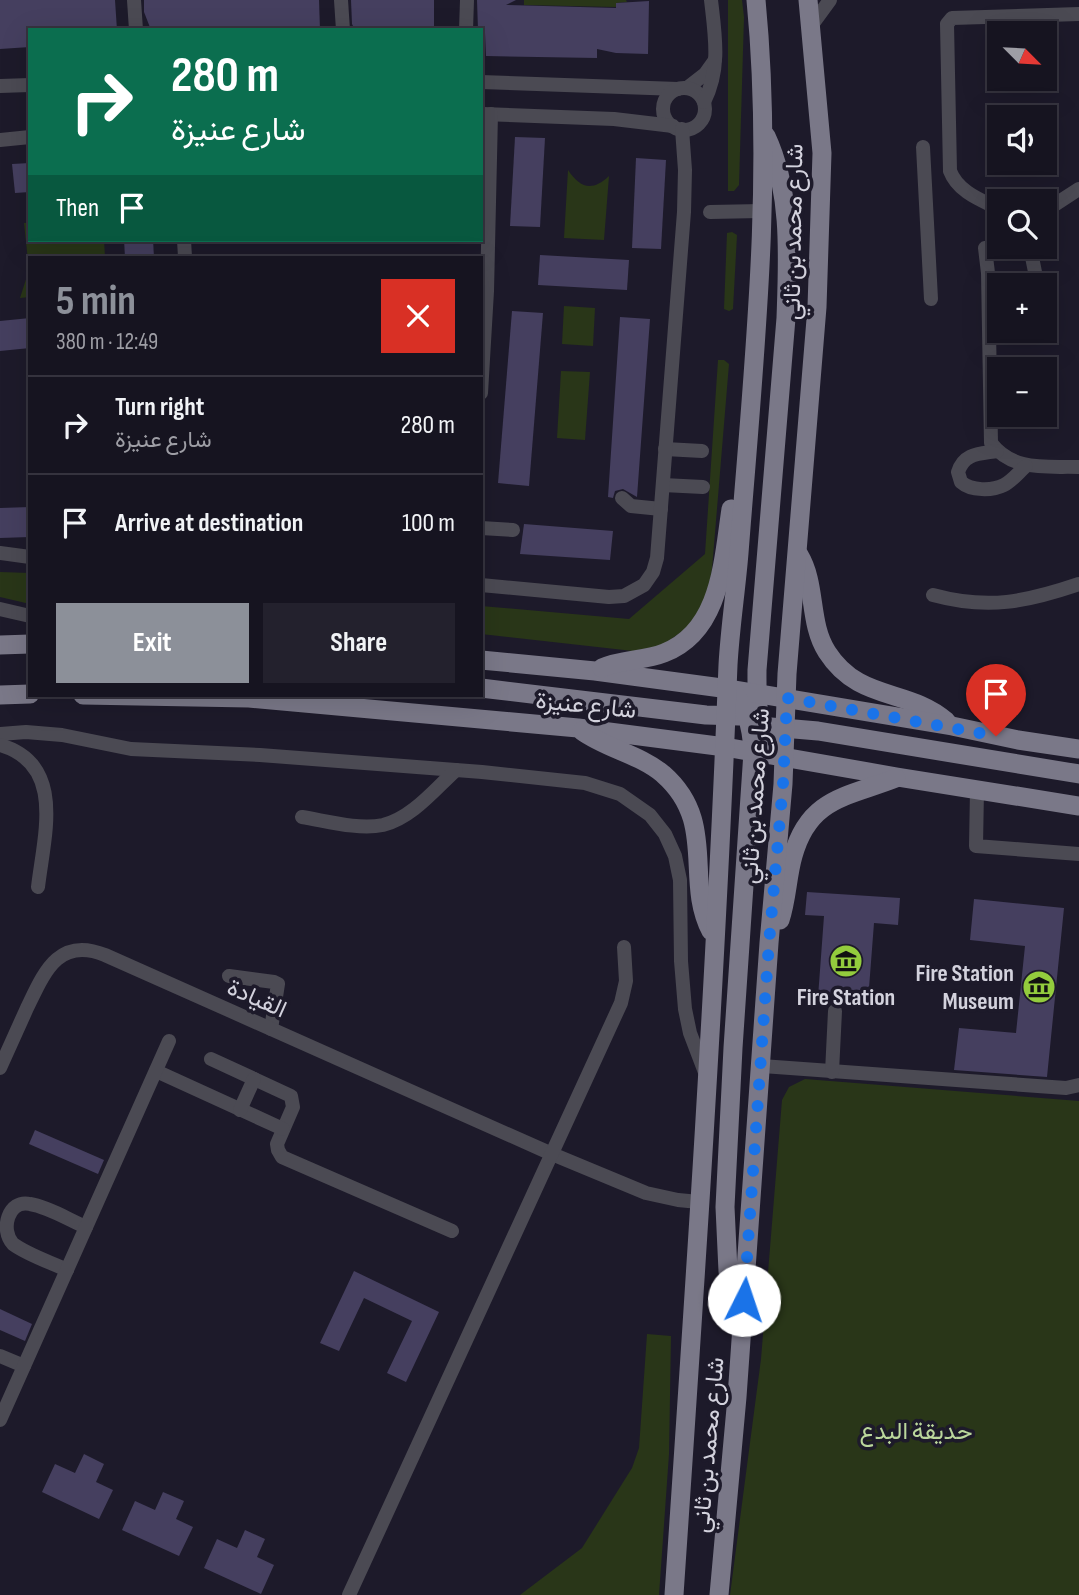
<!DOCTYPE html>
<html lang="en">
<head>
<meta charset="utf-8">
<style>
  body { margin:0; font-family:"Sofia Sans Condensed",Vazirmatn,sans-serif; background:#23212d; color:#f1f3f6; height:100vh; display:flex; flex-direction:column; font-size:26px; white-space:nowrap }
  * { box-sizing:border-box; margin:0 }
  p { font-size:23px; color:#9e9ea5 }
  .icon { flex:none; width:38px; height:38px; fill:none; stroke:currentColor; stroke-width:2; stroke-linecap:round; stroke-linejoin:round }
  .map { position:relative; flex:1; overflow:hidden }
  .sheet { position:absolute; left:28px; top:256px; width:455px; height:441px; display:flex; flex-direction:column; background:#161420; border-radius:0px; box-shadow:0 7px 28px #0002,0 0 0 2px #35333e }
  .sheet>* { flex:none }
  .guide { position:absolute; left:28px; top:28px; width:455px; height:214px; border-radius:0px; box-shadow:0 7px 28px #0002,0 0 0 2px #35333e; background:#0b6e4f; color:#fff; overflow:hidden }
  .needle { width:46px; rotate:114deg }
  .controls { position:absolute; left:987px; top:21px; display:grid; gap:14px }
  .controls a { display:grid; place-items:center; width:70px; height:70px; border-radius:0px; background:#161420; box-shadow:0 7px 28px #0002,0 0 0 2px #35333e; font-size:35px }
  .pin { position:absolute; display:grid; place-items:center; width:60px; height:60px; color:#fff; margin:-72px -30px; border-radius:50% 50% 50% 0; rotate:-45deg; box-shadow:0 0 7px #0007 }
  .pin .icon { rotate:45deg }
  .me { position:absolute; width:77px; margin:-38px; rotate:4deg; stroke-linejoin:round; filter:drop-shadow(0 0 5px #0008) }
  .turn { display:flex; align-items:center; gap:24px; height:147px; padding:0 28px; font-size:32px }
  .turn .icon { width:91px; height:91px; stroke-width:2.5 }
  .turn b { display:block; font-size:49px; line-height:60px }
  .then { display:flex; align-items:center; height:66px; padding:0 28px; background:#0003; gap:14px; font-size:26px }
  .round { display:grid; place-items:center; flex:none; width:74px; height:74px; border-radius:0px; background:#23212d }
  .summary { display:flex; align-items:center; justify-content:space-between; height:119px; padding:0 28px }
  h1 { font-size:42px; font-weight:700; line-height:52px; color:#8c9099 }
  .cta { display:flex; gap:14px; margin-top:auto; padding:14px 28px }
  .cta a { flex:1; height:80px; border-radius:0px; background:#8c9099; color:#fff; font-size:28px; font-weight:700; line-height:80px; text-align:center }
  .cta a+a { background:#23212d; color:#f1f3f6 }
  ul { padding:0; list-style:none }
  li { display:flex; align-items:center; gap:21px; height:98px; padding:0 28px; border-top:2px solid #35333e }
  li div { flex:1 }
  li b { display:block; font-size:26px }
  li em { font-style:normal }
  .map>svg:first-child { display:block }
  .green { fill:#293618 }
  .building { fill:#453f5f }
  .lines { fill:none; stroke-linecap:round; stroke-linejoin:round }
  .minor { stroke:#4b4a53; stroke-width:14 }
  .major { stroke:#7a7888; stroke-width:19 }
  .route { stroke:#1a73e8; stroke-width:12; stroke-dasharray:0 21.6 }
  .labels { text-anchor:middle; stroke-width:7; stroke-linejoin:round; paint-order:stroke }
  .street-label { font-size:24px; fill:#d3d2dd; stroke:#1d1a2a }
  .poi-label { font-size:24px; font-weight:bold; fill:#d3d2dd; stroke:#1d1a2a; text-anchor:end }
  .park-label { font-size:24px; fill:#bbd79c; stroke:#1d1a2a }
</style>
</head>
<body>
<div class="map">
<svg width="1079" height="1595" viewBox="0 0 1079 1595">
  <rect width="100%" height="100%" fill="#1d1a2a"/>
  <g class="green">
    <polygon points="524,0 626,0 627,2 616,3 616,7 524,5"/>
    <polygon points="728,0 742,0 744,17 739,185 734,191 728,191"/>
    <path d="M568 170C580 188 592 192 609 176L604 240 564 238Z"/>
    <polygon points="24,223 30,223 30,240 104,240 105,257 30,257 30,297 20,298 29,270"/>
    <polygon points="732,232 737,235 733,309 729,311 724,309 727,233"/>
    <polygon points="564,306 595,308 593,346 562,344"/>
    <polygon points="718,360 724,360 729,364 712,569 707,596 690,626 661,646 633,651 481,634 481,606 629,619 705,554"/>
    <polygon points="561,371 590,372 585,440 557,438"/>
    <polygon points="0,572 30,573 30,604 0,597"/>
    <polygon points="805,1079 1079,1101 1079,1595 730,1595 761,1359 782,1100 789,1087"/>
    <polygon points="647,1334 671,1336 669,1454 659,1595 520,1595 582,1548 632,1468 639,1448"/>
  </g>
  <g class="building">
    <polygon points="0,0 115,0 117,30 30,30 30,47 0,49"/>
    <polygon points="144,0 319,0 320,30 151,30 144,12"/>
    <polygon points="351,0 434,0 434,30 355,30 352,24"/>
    <polygon points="477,0 516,0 506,5 616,8 616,3 649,1 648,54 616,53 597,49 597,58 486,56 485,33 478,30"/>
    <polygon points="515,137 545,138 540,227 510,226"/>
    <polygon points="636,158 666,160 661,249 632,248"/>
    <polygon points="30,163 30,192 15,193 12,164"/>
    <polygon points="124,240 153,240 154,257 125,257"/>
    <polygon points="540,255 629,260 627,290 538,285"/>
    <polygon points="512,311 543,313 529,486 498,483"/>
    <polygon points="620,317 650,319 637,497 623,489 615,491 613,498 608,497"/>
    <polygon points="30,318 30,348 0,351 0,321"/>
    <polygon points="30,507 30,537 0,538 0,508"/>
    <polygon points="524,524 613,531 610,560 520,554"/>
    <polygon points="807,892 900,898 898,925 874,923 868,1001 818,997 824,916 805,915"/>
    <polygon points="974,899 1064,908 1047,1077 954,1070 959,1028 1016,1033 1025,946 970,940"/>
    <polygon points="35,1130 104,1160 98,1174 29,1144"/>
    <polygon points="354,1271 439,1312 406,1382 387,1373 412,1321 364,1298 339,1351 320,1343"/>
    <polygon points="0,1309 32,1324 25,1341 0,1330"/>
    <polygon points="84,1454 104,1464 96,1482 113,1490 99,1519 42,1492 55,1464 75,1473"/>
    <polygon points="163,1492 184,1501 176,1519 193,1527 179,1556 122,1530 135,1501 155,1510"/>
    <polygon points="245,1530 265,1539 257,1557 274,1565 261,1594 204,1568 217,1539 237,1548"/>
  </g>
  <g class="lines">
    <g class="minor">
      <polyline points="134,0 136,30"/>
      <polyline points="341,0 343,30"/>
      <polyline points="811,26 830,0"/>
      <polyline points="466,30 467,0"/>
      <polyline points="481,82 678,89"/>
      <polyline points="0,86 30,85"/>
      <polyline points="687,88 705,74 715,60"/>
      <circle cx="684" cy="109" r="21"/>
      <path d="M704 102C721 69 715 35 711 0"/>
      <polyline points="483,114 614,119 673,126"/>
      <polyline points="0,140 30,137"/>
      <polyline points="923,147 931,299"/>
      <path d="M999 209C981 200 958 192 950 171L947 24 952 18 1079 14"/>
      <polyline points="1045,211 1079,189"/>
      <polyline points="710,212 761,211"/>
      <polyline points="184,240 185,257"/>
      <polyline points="1030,247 1035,272"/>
      <path d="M985 248 988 273 991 443C1013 472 1046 466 1079 467"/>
      <polyline points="481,393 487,291 491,114"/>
      <polyline points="665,449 702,451"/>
      <path d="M997 451C979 454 964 453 958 472L961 482C971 491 992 491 1004 485 1012 481 1019 472 1026 466"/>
      <polyline points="663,485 703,487"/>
      <polyline points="622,498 631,506 661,509"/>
      <polyline points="481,528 513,530"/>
      <polyline points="0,553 30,557"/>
      <polyline points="481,585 609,597 624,596 644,585 653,572 657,558 684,212 685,170 682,129"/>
      <path d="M933 595C988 610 1026 602 1079 584"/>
      <polyline points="0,609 30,616"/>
      <polyline points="0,734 26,732 62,735 131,749 260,755 482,772 585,783 620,794 650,815 665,834 675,856 680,880 681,961 685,1009 690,1033 706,1075"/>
      <path d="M0 745C66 764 44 835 38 887"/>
      <polyline points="977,790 976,846 1079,854"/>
      <path d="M302 817C327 821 358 830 383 825 412 818 435 789 456 770"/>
      <polyline points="229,976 274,982 278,984 271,1029"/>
      <polyline points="211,1059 291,1096 293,1107 277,1144 278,1150 282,1157 452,1231"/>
      <polyline points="761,1066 1066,1088 1079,1085"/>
      <path d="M0 1068C9 1048 18 1028 27 1008 44 973 58 936 105 955L552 1154 646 1193 678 1200 699 1202"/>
      <polyline points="156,1071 283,1129"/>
      <polyline points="832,1072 835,1011"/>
      <polyline points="240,1110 254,1079"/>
      <path d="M67 1270C50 1262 28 1255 13 1244 0 1230 8 1199 30 1204 49 1207 69 1220 86 1227"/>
      <polyline points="0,1356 24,1366"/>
      <polyline points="0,1420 169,1041"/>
      <polyline points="349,1595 621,1003 626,981 624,947"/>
    </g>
    <g class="major">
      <path d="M766 136C792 191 788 259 786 318L757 670C757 700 755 738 783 757"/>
      <path d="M799 555C817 585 808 622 827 652 859 702 908 688 946 721"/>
      <polyline points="0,645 30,644"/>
      <polyline points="481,660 595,671 729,689 952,726 1018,740 1079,749"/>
      <path d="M602 668C622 659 644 661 664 653 721 631 723 561 731 509"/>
      <polyline points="481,688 706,715 739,716"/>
      <path d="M729 689C747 704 752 729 753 752L733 1048 725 1207 728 1271 735 1317"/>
      <polyline points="0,695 30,694"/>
      <polyline points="83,695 249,698 578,728 725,747 897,777 1079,806"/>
      <polyline points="771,727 818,731 1079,774"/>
      <path d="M582 731C607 749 639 754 663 774 718 822 684 880 711 931"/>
      <path d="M780 920C787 899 787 877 793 856 809 797 848 797 896 778"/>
      <path d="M674 1595C695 1285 716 975 728 665 730 628 736 590 739 553 753 370 774 184 756 0"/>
      <polyline points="719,1595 737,1397 769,943 783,784 787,674 817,307 822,153 808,0"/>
    </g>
  </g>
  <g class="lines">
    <polyline class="route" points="744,1300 769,943 783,784 787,698 996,736"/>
  </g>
  <defs>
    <symbol id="museum-disc" viewBox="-11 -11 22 22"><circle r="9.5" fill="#93cc3d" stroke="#1d1a2a"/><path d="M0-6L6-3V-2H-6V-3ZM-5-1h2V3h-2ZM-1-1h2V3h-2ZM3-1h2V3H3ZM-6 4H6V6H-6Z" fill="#111"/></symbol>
  </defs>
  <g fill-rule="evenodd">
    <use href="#museum-disc" x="827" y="942" width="38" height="38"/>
    <use href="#museum-disc" x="1020" y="968" width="38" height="38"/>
  </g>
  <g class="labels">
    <g class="street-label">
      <text transform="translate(793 232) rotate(-89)" y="8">شارع محمد بن ثاني</text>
      <text transform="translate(586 705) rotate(6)" y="8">شارع عنيزة</text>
      <text transform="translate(755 796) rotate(-86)" y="8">شارع محمد بن ثاني</text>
      <text transform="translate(257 998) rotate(24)" y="8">القيادة</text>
      <text transform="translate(708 1445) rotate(-85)" y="8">شارع محمد بن ثاني</text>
    </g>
    <g class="poi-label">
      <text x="1014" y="981">Fire Station<tspan x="1014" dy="28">Museum</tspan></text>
      <text x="846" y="1005" text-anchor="middle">Fire Station</text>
    </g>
    <g class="park-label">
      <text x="916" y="1439">حديقة البدع</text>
    </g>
  </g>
</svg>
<div class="controls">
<a><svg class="needle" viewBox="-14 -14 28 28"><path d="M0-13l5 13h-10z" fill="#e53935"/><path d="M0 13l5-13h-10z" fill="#9e9ea5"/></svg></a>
<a><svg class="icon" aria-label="sound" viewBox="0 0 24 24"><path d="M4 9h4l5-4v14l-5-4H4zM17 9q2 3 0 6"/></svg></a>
<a><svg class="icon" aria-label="search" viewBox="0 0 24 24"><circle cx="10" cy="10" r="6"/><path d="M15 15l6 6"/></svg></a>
<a>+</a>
<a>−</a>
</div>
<div class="pin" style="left:996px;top:736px;background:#d93025"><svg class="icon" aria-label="arrive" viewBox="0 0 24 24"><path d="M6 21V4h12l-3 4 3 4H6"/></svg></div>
<svg class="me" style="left:744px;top:1300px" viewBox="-20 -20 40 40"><circle r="19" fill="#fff"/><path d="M0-13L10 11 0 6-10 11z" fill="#1a73e8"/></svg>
<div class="guide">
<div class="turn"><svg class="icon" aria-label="right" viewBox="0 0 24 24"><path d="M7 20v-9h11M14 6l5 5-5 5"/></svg><div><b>280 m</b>شارع عنيزة</div></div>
<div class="then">Then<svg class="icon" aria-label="arrive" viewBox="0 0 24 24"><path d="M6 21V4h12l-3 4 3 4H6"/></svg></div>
</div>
<section class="sheet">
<div class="summary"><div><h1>5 min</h1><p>380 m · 12:49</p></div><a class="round" style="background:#d93025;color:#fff"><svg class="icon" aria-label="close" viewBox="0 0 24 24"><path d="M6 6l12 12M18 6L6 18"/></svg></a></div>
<ul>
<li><svg class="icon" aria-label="right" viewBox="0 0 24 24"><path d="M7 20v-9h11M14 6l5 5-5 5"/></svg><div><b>Turn right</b><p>شارع عنيزة</p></div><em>280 m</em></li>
<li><svg class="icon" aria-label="arrive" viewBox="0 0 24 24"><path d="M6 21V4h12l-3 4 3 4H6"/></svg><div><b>Arrive at destination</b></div><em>100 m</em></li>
</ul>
<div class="cta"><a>Exit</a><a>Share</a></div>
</section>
</div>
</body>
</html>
